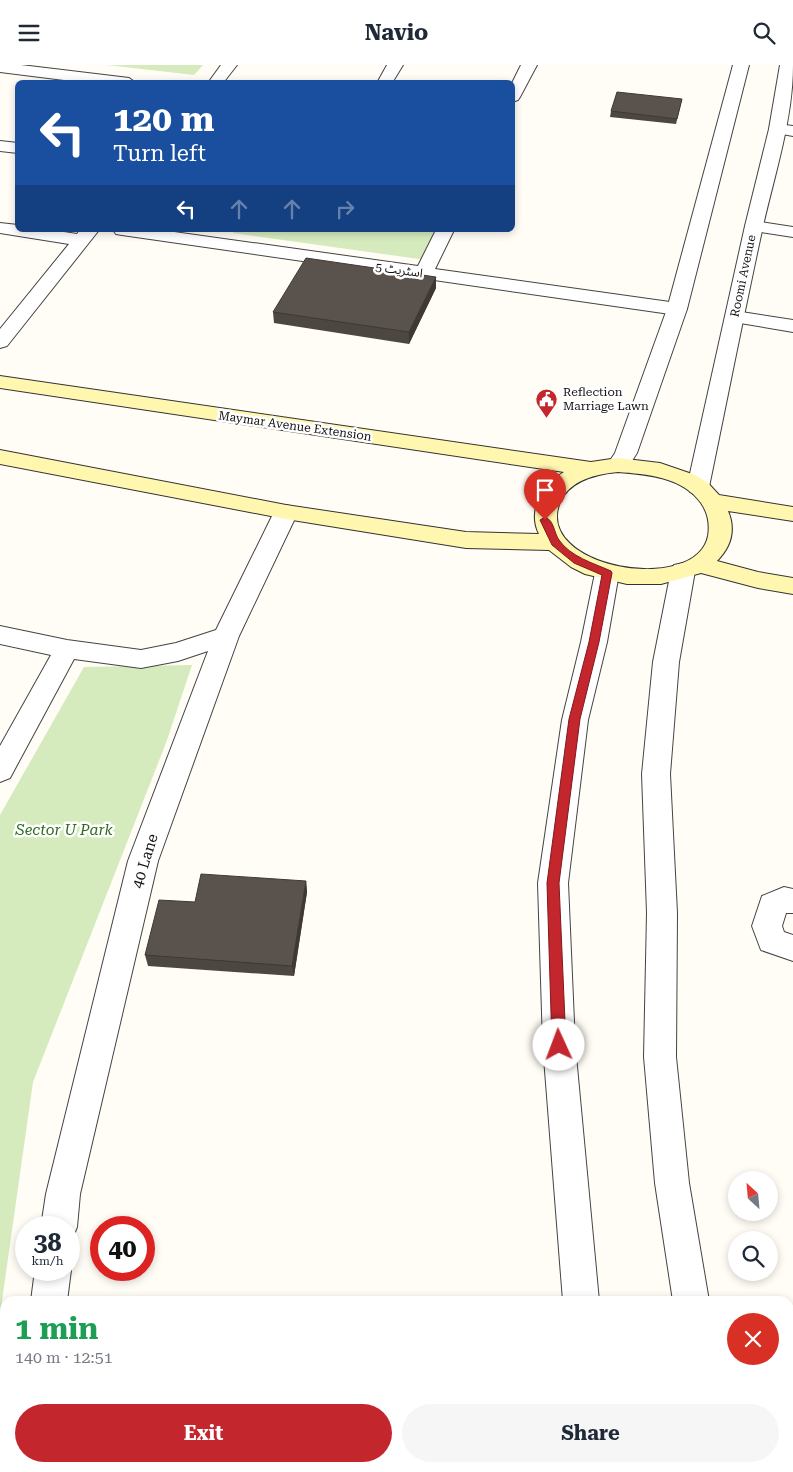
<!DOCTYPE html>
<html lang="en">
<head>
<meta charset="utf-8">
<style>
  body { margin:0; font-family:"Roboto Serif","Noto Sans Arabic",serif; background:#f6f6f7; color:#1f2937; height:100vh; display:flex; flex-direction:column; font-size:19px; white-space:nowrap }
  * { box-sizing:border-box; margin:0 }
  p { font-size:16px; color:#747a83 }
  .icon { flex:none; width:28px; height:28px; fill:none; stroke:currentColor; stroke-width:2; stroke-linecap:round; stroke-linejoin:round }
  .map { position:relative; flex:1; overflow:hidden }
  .drawer { position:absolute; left:0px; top:1231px; width:794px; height:176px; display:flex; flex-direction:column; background:#fff; border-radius:15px 15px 0 0; box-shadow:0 2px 8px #0003 }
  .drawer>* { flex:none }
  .top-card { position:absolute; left:15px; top:15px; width:500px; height:152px; border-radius:8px; box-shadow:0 2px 8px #0003; background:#1a4fa0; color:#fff; overflow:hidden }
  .needle { width:32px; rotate:334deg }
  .fabs { position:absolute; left:728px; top:1106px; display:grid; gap:10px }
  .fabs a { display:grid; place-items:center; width:50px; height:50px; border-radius:50%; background:#fff; box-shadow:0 2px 8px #0003; font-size:25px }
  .speed { position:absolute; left:15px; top:1151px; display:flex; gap:10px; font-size:25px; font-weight:700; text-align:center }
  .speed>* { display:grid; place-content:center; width:65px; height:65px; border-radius:50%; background:#fff; box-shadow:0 2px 8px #0003; line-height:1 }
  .speed small { font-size:12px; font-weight:400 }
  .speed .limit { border:8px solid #d22; background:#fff; color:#111 }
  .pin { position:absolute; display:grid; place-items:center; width:42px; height:42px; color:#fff; margin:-51px -21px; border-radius:50% 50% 50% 0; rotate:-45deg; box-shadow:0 0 5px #0007 }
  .pin .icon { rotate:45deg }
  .me { position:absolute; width:55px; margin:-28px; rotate:358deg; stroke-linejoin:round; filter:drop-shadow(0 0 4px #0008) }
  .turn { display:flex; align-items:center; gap:18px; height:105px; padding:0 15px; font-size:22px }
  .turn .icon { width:65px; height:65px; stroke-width:2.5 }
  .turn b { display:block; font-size:35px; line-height:42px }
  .lanes { display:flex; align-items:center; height:48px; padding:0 15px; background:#0003; justify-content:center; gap:25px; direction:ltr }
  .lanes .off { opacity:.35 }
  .round { display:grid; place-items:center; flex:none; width:52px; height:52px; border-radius:26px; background:#f6f6f7 }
  .summary { display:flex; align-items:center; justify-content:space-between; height:85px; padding:0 15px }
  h1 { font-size:30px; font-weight:700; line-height:38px; color:#1e9e55 }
  .primary-button { display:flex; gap:10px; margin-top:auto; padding:10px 15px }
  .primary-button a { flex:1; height:58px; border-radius:30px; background:#c4262e; color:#fff; font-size:20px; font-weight:700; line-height:58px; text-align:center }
  .primary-button a+a { background:#f6f6f7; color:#1f2937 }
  header { display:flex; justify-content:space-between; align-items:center; height:65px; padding:0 15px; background:#fff; font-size:22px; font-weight:700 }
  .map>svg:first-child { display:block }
  .green { fill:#d5ebbd }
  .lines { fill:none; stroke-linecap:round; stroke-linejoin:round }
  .minor-casing { stroke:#444; stroke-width:2 }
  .tertiary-casing { stroke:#444; stroke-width:2 }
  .secondary-casing { stroke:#333; stroke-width:2 }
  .minor { fill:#fff; fill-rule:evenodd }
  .tertiary { fill:#fff; fill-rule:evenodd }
  .secondary { fill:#fff6b0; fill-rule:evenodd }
  .wall { fill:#4d4742 }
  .shaded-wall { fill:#3f3936 }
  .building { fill:#5a524d; stroke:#3f3936 }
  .route { fill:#c4262e; stroke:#7f191e }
  .labels { text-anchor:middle; stroke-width:5; stroke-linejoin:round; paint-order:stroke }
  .far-street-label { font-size:12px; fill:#111; stroke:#fff }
  .far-poi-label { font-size:12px; fill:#111; stroke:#fff; text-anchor:start }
  .park-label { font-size:15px; font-style:italic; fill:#2f6b1f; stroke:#fff }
  .street-label { font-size:15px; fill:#111; stroke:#fff }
</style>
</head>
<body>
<header><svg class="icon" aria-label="menu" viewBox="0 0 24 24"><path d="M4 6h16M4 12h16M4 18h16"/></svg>Navio<svg class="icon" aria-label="search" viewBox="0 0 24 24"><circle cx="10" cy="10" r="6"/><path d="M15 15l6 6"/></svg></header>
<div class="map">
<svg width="793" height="1407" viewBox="0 0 793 1407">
  <rect width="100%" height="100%" fill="#fffdf5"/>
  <g class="green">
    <polygon points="107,0 203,0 194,10"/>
    <polygon points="235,165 439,165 426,195 233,168"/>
    <polygon points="192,600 166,678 33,1017 0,1250 0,750 84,602"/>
  </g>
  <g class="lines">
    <defs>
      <g id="minor">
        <polygon points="0,0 21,0 129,13 136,18 88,18 0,7"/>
        <polygon points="221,0 237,0 223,18 208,18"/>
        <polygon points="387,0 403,0 392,18 377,18"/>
        <polygon points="521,0 537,0 520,32 518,35 512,37 512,18"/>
        <polygon points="777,59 793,61 793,71 771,67 769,64 771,61"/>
        <polygon points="0,76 18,78 18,88 0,86"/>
        <polygon points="754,156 793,162 793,172 748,165 745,161 748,157"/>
        <polygon points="0,158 18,160 18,165 51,165 77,169 80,165 99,165 7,281 0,283 0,264 69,179 0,168"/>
        <polygon points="113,165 160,165 418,201 436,165 454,165 435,204 677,238 684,240 687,244 684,248 677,250 122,170 116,169"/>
        <polygon points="735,246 793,255 793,267 728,256 725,252 728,248"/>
        <polygon points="286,440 294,442 298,447 239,571 158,796 80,1129 77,1162 72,1174 69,1176 69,1162 41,1162 46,1129 128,796 208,586 178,596 141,603 74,594 10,713 0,717 0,681 51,590 0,579 0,561 67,575 141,585 176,578 216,565 274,447 278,442"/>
        <polygon points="784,822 793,824 793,848 786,848 782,861 784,867 793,870 793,896 761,885 752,861 762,831"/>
        <polygon points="69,1199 71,1205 67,1236 31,1236 35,1205 69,1205"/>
        <rect x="7" y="1402" width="40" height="5"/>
      </g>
      <g id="tertiary">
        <polygon points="733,0 749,0 687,244 637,388 626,405 618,407 610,405 607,400 615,388 667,244"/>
        <path d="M780 0H793C793 54 775 108 763 161 744 248 727 335 709 422L706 427 698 429 690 427 687 422 745 161 769 64Z"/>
        <polygon points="683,498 692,500 695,506 679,597 670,709 677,848 676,992 689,1118 709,1236 673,1236 655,1118 644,992 647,848 642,709 653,597 671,506 674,500"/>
        <polygon points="607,500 616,502 619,508 607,577 588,655 568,818 575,980 599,1236 563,1236 543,980 538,818 562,655 581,577 595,508 598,502"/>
        <rect x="573" y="1402" width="40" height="5"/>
        <polygon points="707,1402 747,1402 748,1407 708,1407"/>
      </g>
      <path id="secondary" d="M0 311 591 397 618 393 660 398 695 410 707 417 719 430 793 442V456L728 446C736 465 731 482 717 496L758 507 793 513V529L758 523 701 508 661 519H627L585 509 571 502 549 485 466 483 286 454 0 399V385L286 440 466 467 539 469C527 445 543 419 564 407L0 323ZM618 407C646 409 683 412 701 438 708 448 710 459 708 471 696 531 533 503 560 437 570 415 596 409 618 407Z"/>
    </defs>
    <use href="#minor" class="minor-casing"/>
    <use href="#tertiary" class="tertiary-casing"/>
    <use href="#secondary" class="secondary-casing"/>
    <use href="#minor" class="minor"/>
    <use href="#tertiary" class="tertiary"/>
    <use href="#secondary" class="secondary"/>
  </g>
  <g class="wall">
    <polygon points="682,34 676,59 610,52 611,46"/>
    <polygon points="436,212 436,223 409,279 274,258 273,247"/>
    <polygon points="306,816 307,827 294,911 148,901 145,890 195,837"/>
  </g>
  <g class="shaded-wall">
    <polygon points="436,212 436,223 409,279 409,267"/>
    <polygon points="306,816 307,827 294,911 292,901"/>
  </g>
  <g class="building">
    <polygon points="617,27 682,34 677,54 611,46"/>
    <polygon points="306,193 436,212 409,267 273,247"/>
    <polygon points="201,809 306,816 292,901 145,890 159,835 195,837"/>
  </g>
  <path class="route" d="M545 452C554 455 554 468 559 475 571 492 593 498 611 506L612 508 599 577 580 654 559 818 566 980 564 984 559 986 554 984 552 980 547 818 569 654 589 577 602 510 574 498 552 480 540 455Z"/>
  <defs>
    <symbol id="civic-pin" viewBox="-11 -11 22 30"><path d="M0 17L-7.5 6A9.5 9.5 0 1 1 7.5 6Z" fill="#c4262e" stroke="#fff"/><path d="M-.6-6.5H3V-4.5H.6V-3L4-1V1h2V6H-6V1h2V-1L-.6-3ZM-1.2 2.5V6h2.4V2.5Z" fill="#fff"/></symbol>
  </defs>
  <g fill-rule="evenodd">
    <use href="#civic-pin" x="534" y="322" width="25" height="34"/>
  </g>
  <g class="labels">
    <g class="far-street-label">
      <text transform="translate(399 205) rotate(8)" y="4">اسٹریٹ 5</text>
      <text transform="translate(743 211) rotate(-78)" y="4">Roomi Avenue</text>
      <text transform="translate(295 361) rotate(8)" y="4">Maymar Avenue Extension</text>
    </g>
    <g class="far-poi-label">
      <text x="563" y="331">Reflection<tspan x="563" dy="14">Marriage Lawn</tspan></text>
    </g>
    <g class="park-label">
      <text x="64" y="770">Sector U Park</text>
    </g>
    <g class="street-label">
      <text transform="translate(145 796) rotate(-73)" y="5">40 Lane</text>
    </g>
  </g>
</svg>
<div class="fabs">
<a><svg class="needle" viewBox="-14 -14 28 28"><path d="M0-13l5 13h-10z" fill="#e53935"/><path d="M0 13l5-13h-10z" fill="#747a83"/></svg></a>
<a><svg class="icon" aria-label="search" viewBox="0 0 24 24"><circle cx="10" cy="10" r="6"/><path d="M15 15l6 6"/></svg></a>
</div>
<div class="speed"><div>38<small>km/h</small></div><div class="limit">40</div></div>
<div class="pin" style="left:545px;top:455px;background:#d93025"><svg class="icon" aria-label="arrive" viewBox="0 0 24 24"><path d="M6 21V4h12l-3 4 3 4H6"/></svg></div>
<svg class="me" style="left:559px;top:980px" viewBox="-20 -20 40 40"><circle r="19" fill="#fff"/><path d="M0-13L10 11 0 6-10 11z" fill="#c4262e"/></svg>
<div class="top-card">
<div class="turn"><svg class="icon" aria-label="left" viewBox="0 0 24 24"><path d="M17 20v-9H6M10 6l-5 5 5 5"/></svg><div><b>120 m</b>Turn left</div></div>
<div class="lanes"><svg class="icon" aria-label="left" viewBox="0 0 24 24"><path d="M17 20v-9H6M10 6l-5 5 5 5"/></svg><svg class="icon off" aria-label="ahead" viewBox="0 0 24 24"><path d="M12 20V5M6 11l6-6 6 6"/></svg><svg class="icon off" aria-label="ahead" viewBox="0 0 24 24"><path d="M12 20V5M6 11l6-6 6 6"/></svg><svg class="icon off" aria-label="right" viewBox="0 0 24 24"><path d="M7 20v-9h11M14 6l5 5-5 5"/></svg></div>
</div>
<section class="drawer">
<div class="summary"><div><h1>1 min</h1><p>140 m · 12:51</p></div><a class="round" style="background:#d93025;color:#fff"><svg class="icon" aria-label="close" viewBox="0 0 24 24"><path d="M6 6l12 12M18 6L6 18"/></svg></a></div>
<div class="primary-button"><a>Exit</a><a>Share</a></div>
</section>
</div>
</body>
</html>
